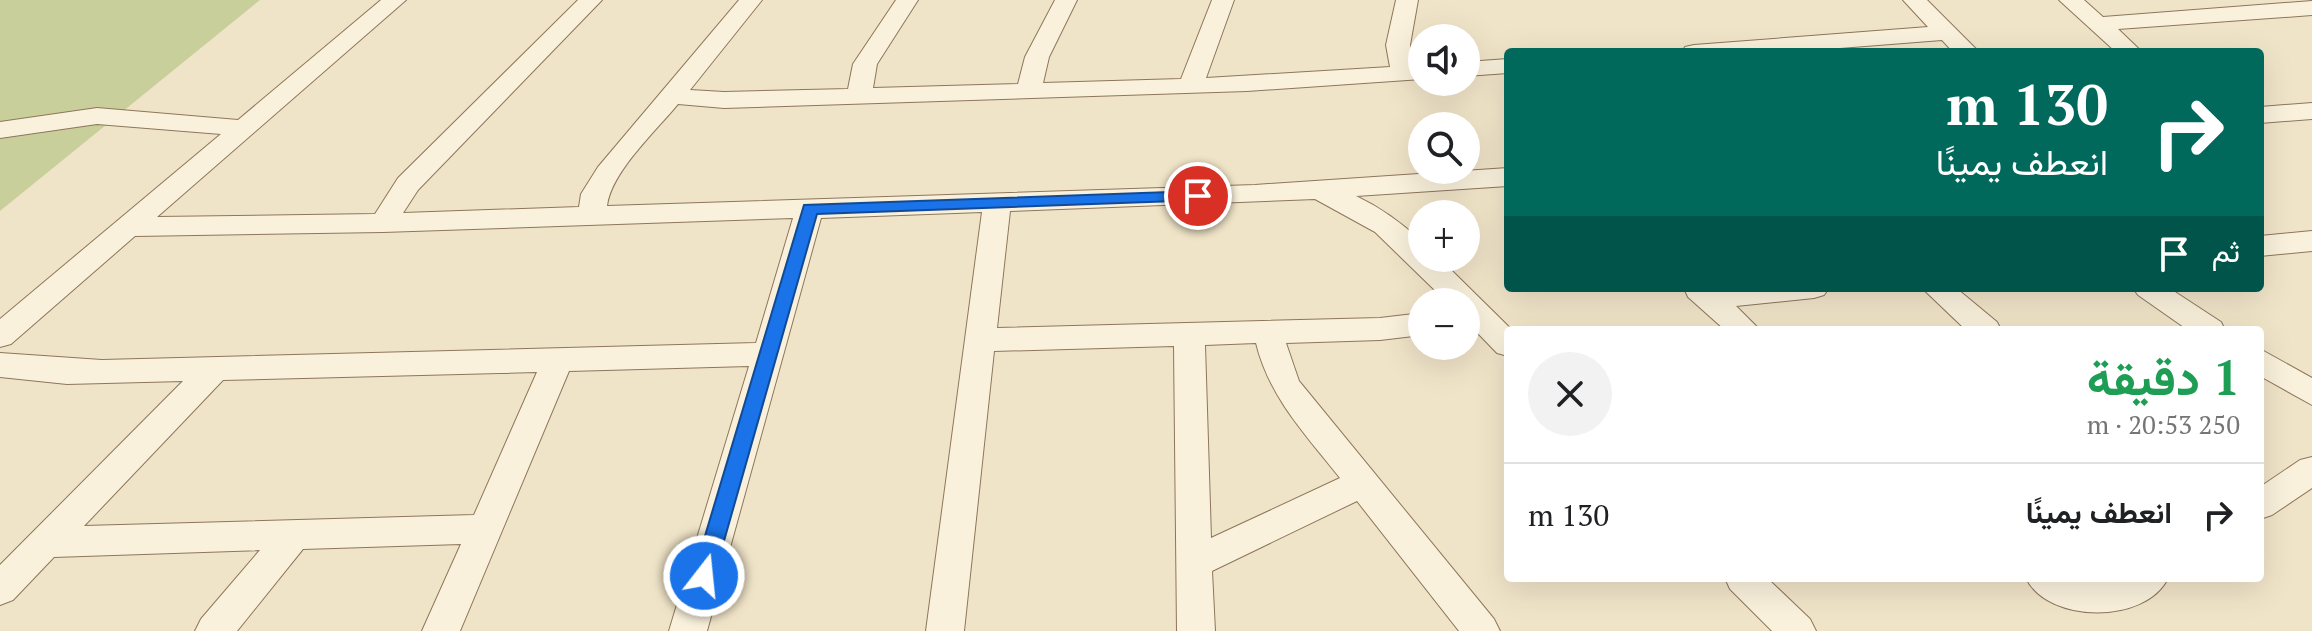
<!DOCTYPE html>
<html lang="ar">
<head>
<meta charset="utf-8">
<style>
  body { margin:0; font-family:"PT Serif",Vazirmatn,serif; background:#f2f2f2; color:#202124; direction:rtl; height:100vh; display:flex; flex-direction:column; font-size:30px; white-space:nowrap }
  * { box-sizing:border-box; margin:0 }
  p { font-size:26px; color:#757577 }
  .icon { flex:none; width:44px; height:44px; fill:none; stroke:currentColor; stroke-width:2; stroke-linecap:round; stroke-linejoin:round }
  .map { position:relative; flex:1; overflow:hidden; direction:ltr }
  .panel { position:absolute; left:1504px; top:326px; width:760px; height:256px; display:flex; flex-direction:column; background:#fff; border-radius:8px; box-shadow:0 8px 32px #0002; direction:rtl }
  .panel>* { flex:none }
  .hud { position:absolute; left:1504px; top:48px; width:760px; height:244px; border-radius:8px; box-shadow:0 8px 32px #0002; direction:rtl; background:#00695c; color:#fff; overflow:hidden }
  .tools { position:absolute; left:1408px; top:24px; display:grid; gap:16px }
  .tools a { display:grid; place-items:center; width:72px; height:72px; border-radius:50%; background:#fff; box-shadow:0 8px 32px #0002; font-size:40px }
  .pin { position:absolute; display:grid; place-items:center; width:68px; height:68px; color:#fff; margin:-34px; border:4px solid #fff; border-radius:50%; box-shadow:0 2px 8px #0007 }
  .me { position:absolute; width:88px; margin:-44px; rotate:16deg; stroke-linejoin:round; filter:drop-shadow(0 0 6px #0008) }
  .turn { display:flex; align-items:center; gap:28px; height:168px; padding:0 24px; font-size:36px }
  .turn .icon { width:104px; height:104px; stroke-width:2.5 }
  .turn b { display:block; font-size:56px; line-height:68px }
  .then { display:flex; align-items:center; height:76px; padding:0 24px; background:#0003; gap:16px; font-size:30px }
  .round { display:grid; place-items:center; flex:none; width:84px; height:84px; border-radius:42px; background:#f2f2f2 }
  .headline { display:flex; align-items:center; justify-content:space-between; height:136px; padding:0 24px }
  h1 { font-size:48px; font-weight:700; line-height:60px; color:#1e9e55 }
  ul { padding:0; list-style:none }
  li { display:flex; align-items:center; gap:24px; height:104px; padding:0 24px; border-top:2px solid #e0e0e0 }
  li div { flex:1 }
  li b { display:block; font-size:30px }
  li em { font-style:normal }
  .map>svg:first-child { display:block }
  .green { fill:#c9cf9b }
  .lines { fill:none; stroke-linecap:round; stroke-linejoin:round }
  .minor-casing { stroke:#8d765c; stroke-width:2 }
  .minor { fill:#faf1dc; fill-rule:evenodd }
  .route { fill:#1a73e8; stroke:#114b97; stroke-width:2 }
</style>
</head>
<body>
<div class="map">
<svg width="2312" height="631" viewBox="0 0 2312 631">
  <rect width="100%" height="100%" fill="#f0e4c8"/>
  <polygon class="green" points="0,0 260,0 0,211"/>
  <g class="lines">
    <defs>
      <g id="minor">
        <path d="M381 0H406L157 217 375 214 398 178 578 0H602L418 190 403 213 579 207 581 194 598 167 739 0H762L690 90 724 92 848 89 853 64 896 0H918L877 64 873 88 1018 84 1025 57 1055 0H1077L1049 57 1043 83 1181 79 1212 0H1234L1206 78 1390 67 1386 45 1396 0H1418L1410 45 1414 65H1422V79L1247 91 724 108 678 104C656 131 611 172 607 206L1255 185 1508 168V186L1356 196C1381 208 1402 223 1422 242V258H1439L1512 330H1508V356L1497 353 1466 321V302H1447L1375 232 1315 199 1010 211 997 328 1380 318 1422 313V335L1380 340 1286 343 1299 381 1494 619 1500 631H1459L1357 501 1212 571 1215 631H1177L1174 346 994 351 964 631H926L982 212 821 218 707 631H669L749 366 569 371 460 631H422L461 544 303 549 237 631H195L201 619 260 550 54 557 13 600 0 605V565L183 381 67 384 0 377V353L102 360 756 343 793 218 383 232 135 236 11 344 0 347V319L221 134 97 124 0 138V122L97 108 238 120ZM1256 343C1269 397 1306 435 1340 478L1211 538 1205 345ZM537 372 474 515 84 526 223 380Z"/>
        <polygon points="1903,0 1927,0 1979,52 1953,52 1942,40 1789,52 1682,52 1685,47 1694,45 1928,27"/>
        <polygon points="2059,0 2084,0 2103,17 2312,1 2312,15 2118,29 2142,52 2116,52"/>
        <polygon points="1508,59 1508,73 1466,76 1466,62"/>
        <polygon points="2312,103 2312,119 2260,123 2260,107"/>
        <polygon points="2312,231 2312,251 2260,256 2260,236"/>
        <polygon points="1684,288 1829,288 1824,295 1814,298 1736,306 1760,330 1725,330 1688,297"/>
        <polygon points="1922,288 1956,288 1997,322 2001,330 1966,330"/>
        <polygon points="2133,288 2169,288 2221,322 2225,330 2188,330 2138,295"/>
        <polygon points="2260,349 2312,378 2312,405 2260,376"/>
        <polygon points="2312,457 2312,488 2272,515 2260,519 2260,487 2300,460"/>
        <polygon points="1725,578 1767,578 1810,619 1816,631 1772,631 1730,589"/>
        <path d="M2026 578H2076L2098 582 2118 578H2168C2146 624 2048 624 2026 578Z"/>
      </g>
    </defs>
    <use href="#minor" class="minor-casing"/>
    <use href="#minor" class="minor"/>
  </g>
  <polygon class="route" points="1198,191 1204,193 1206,196 1204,200 817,214 714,576 711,582 704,585 696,582 693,576 804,205"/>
</svg>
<div class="tools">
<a><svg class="icon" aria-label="sound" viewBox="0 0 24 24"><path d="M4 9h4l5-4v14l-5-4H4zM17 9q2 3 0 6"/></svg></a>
<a><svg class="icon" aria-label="search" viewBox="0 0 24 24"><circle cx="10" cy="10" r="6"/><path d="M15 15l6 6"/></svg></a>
<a>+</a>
<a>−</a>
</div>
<div class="pin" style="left:1198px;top:196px;background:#d93025"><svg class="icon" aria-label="arrive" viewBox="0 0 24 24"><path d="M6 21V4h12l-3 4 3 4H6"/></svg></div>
<svg class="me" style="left:704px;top:576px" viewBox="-20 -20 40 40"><circle r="17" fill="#1a73e8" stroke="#fff" stroke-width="3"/><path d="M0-11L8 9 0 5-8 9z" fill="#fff"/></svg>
<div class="hud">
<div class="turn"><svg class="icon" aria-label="right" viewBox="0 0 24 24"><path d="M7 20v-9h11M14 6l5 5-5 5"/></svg><div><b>130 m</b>انعطف يمينًا</div></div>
<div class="then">ثم<svg class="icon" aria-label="arrive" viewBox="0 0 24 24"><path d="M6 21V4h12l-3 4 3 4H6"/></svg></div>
</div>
<section class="panel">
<div class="headline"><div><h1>1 دقيقة</h1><p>250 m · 20:53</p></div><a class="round"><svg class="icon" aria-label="close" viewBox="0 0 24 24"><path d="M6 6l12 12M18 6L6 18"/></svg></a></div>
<ul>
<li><svg class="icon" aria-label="right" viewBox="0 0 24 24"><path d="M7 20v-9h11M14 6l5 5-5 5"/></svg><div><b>انعطف يمينًا</b></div><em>130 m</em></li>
</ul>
</section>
</div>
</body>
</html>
